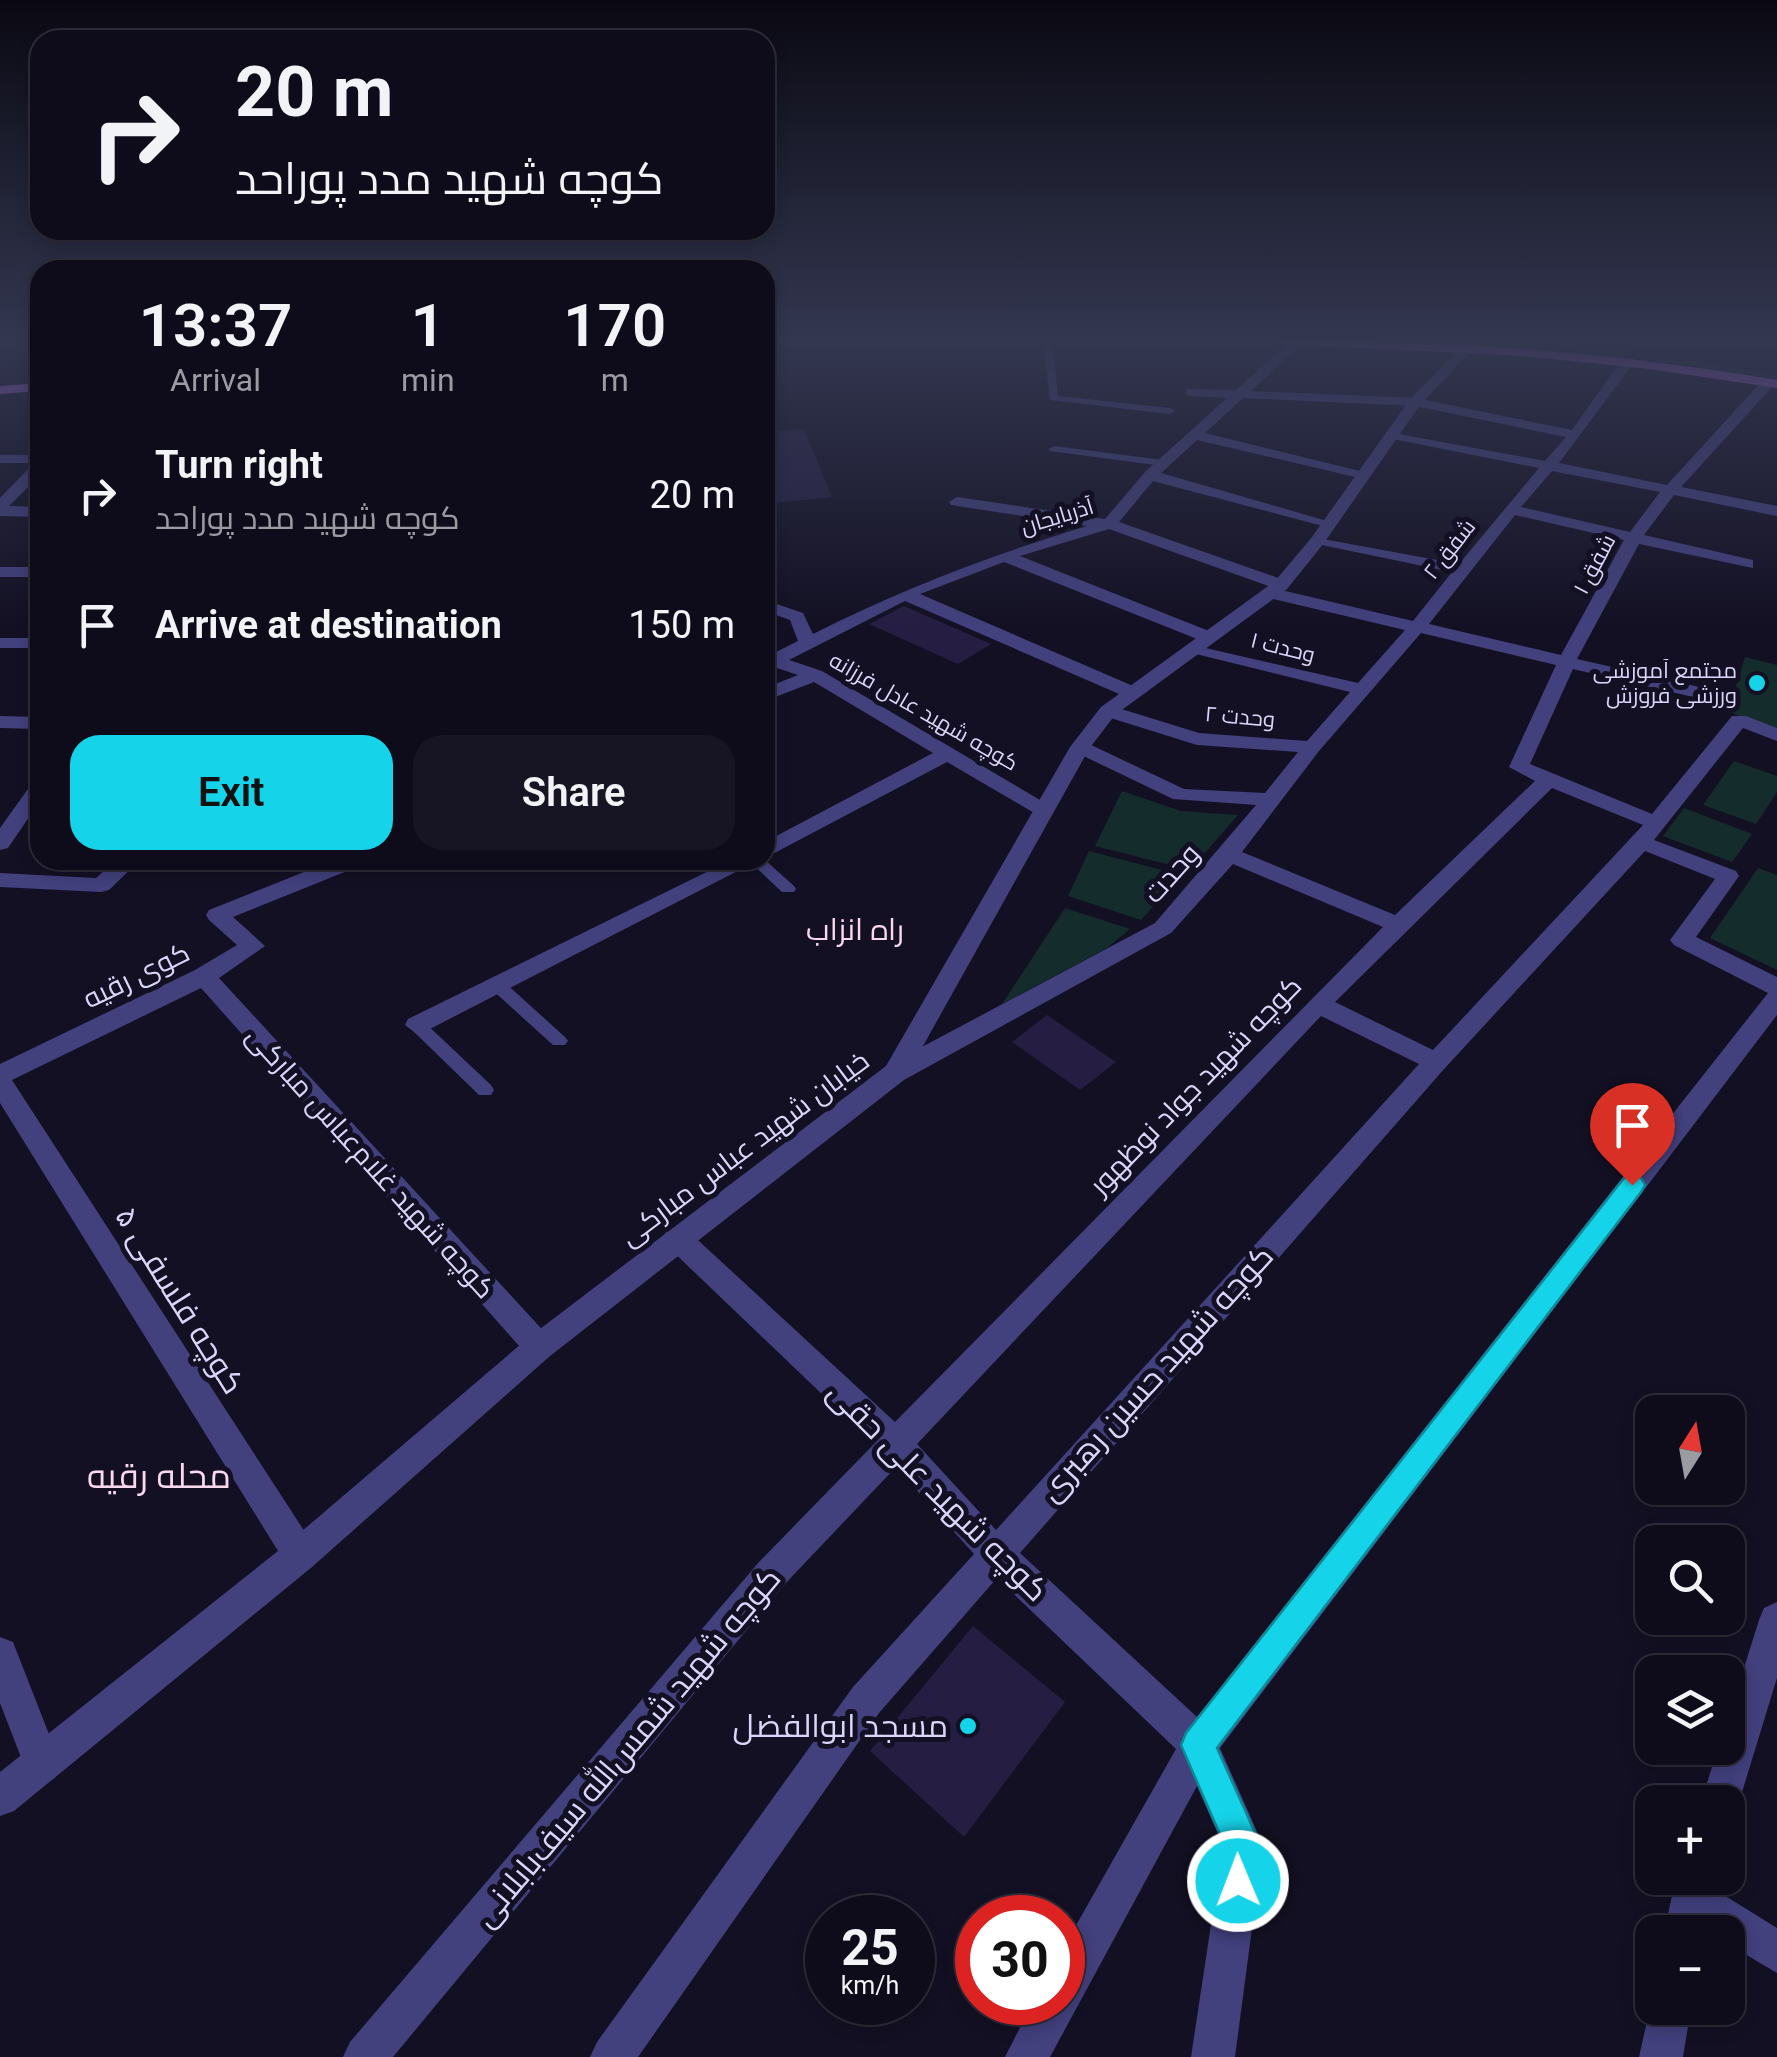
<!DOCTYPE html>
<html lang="en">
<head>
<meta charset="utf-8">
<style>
  body { margin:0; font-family:Roboto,Cairo,sans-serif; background:#171523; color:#f1f3f6; height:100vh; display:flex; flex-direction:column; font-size:38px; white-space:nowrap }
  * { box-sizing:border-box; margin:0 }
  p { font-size:32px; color:#9b9ba2 }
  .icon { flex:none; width:55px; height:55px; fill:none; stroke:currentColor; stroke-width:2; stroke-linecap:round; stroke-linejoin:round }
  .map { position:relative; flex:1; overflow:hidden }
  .drawer { position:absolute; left:30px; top:260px; width:745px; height:610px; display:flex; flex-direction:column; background:#0e0c1a; border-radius:30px; box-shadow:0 5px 15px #0003,0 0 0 2px #2e2c39 }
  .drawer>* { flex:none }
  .guide { position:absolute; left:30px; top:30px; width:745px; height:210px; border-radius:30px; box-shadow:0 5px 15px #0003,0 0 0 2px #2e2c39; background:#0e0c1a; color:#f1f3f6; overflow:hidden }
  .needle { width:65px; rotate:11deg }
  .buttons { position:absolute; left:1635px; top:1395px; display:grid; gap:20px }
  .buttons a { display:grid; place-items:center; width:110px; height:110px; border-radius:20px; background:#0e0c1a; box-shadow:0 5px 15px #0003,0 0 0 2px #2e2c39; font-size:50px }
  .speed { position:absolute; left:805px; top:1895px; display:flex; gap:20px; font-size:50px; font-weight:700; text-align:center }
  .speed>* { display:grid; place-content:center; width:130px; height:130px; border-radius:50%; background:#0e0c1a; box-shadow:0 5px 15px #0003,0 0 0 2px #2e2c39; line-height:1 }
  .speed small { font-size:25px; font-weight:400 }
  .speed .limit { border:15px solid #d22; background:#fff; color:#111 }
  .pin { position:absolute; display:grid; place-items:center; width:85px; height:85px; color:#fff; margin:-102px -42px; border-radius:50% 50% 50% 0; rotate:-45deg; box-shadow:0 0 10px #0007 }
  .pin .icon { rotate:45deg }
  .me { position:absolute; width:110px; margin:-55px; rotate:359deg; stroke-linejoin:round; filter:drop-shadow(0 0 8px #0008) }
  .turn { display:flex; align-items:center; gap:35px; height:210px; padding:0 40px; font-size:45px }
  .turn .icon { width:130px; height:130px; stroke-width:2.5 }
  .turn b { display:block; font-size:70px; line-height:85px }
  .eta { display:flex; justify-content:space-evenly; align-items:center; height:170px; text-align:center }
  .eta b { font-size:60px; font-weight:600; line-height:70px }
  .button { display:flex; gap:20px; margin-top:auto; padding:20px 40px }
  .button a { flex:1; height:115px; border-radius:30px; background:#15d3e8; color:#111; font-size:40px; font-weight:600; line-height:115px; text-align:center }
  .button a+a { background:#171523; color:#f1f3f6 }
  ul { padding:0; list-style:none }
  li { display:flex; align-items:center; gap:30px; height:130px; padding:0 40px }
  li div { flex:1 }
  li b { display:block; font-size:38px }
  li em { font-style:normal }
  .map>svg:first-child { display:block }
  .green { fill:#142c2b }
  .building { fill:#251e42 }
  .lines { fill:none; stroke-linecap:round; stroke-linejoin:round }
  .service { fill:#42407d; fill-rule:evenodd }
  .minor { fill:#42407d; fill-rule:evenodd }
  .tertiary { fill:#42407d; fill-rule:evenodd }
  .primary { fill:#bd67f1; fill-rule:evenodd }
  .route { fill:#15d3e8; stroke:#0e8997; stroke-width:2.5 }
  .poi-dot { fill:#15d3e8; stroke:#131023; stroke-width:4 }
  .labels { text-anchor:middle; stroke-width:10; stroke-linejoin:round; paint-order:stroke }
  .far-street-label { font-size:22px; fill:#dad6fb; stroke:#131023 }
  .far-poi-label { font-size:22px; fill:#dad6fb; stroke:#131023; text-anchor:end }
  .street-label { font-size:28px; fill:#dad6fb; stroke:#131023 }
  .neighbourhood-label { font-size:30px; fill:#fbd8ee; stroke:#131023 }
  .near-street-label { font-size:32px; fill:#dad6fb; stroke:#131023 }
  .near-poi-label { font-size:32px; fill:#dad6fb; stroke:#131023; text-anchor:end }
  .near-neighbourhood-label { font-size:35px; fill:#fbd8ee; stroke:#131023 }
</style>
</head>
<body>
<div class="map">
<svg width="1777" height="2057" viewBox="0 0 1777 2057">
  <rect width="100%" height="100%" fill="#131023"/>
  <g class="green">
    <path d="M1455 339C1564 339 1670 356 1777 375V379L1594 351Z"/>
    <polygon points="1745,657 1777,665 1777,730 1716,707 1717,701 1731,703"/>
    <polygon points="1734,761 1777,776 1777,792 1756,824 1703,805"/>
    <polygon points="1122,791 1181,811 1238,815 1190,870 1095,846"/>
    <polygon points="1684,808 1752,834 1732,862 1663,836"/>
    <polygon points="1089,851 1181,875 1141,920 1068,896"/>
    <polygon points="1758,868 1777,875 1777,970 1710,938"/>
    <polygon points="1065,908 1130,929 1107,948 1002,1004"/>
  </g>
  <g class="building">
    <polygon points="804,429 832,497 765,504 765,432"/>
    <polygon points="904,606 991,644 958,664 869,624"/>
    <polygon points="1047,1015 1116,1062 1080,1090 1012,1042"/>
    <polygon points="973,1626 1065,1702 964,1837 870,1751"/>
  </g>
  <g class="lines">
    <g class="service">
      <polygon points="1043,339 1052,339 1058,396 1170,408 1175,411 1170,414 1050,400"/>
      <polygon points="1054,446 1163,460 1168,463 1163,466 1050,451 1049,449"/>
      <polygon points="748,860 765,860 794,886 796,889 794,892 782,892"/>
      <polygon points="496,978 502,980 565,1037 568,1041 565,1045 553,1045 490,988 488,984"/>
      <polygon points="417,1019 423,1021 491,1085 494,1090 491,1095 479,1095 411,1029 408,1025"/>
    </g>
    <g class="minor">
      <path d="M1292 339 1305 340 1251 391 1415 398 1572 430 1623 358H1633L1635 361 1559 463 1667 485 1763 380H1773V386L1681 487 1777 506V516L1674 495 1644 535 1753 560V568L1639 544 1577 659 1730 694 1733 698 1723 704 1573 669 1530 764 1652 814 1732 716H1746L1777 728V741L1743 728 1654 840 1736 871 1739 876 1696 937 1777 977V1015L1220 1748 1263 1845 1235 2057H1191L1223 1845 1197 1786 1050 2057H1005L1033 2002H1062V1950L1176 1749 997 1578 879 1713 638 2057H590L597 2042 853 1687 974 1554 896 1467 783 1586 393 2057H343L350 2042 759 1562 874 1444 667 1246 663 1238 667 1230 677 1227 687 1230 895 1422 1383 927 1233 864 1171 933 904 1080H886L882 1073 886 1066 1155 923 1256 805 1173 799 1073 751V743H1087L1184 789 1265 793 1298 752 1197 745 1101 715V707H1115L1199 733 1307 741 1350 692 1188 652V644L1358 683 1405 630 1265 597V589L1280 590 1109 529 1020 556 1214 633V641H1202L1004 562 920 594 1140 689V697H1126L905 601 789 660 822 671 1050 806 1054 810 1050 814H1036L947 762 765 858V842L933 753 814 682 765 701V688L798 675 765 664V652L772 654 798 641 790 620 765 611V600L803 613 813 634C902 589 991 555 1087 526L951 505 949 502 957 497 1105 519 1145 472 1227 398 1191 396 1186 395V389L1236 390ZM1243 398 1415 406 1566 437 1545 461 1388 432V438L1393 439 1539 468 1459 564 1312 537V543L1452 572 1413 621 1281 590 1290 585 1287 581 1119 522 1153 481 1334 529V523L1161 473 1197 440 1364 479 1372 474 1205 433ZM1552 471 1660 492 1630 532 1521 507ZM1515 515 1624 540 1561 655 1429 624ZM1421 633 1556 665 1509 767 1535 781 1395 915 1242 852 1319 751ZM1552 788 1643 825 1433 1050 1335 1002ZM1645 851 1715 879 1670 940 1674 945 1768 993 1197 1717 1020 1553 1445 1068ZM1321 1016 1419 1064 996 1530 917 1444Z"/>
      <polygon points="0,455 33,455 40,458 40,475 9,506 40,507 40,517 0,516 0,498 34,463 0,463"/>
      <rect x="0" y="567" width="40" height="10"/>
      <rect x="0" y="638" width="40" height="10"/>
      <polygon points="0,716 40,717 40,729 0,728"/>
      <polygon points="40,780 40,801 8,848 0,850 0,828 33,782"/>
      <polygon points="116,860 140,860 109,890 101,892 0,887 0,873 96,878"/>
      <polygon points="334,860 365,860 362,865 233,917 265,946 219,978 550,1338 554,1347 550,1356 539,1360 528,1356 201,988 12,1080 312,1543 317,1555 312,1567 300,1571 288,1567 0,1103 0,1064 195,970 237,945 209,920 206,915 209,910"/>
      <polygon points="731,860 759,860 426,1031 417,1034 405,1025 408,1019"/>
      <polygon points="1777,1602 1777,1678 1739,1802 1734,1816 1728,1818 1728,1802 1701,1802 1718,1748 1728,1748 1728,1719 1759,1620 1764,1608"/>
      <polygon points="0,1637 13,1642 61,1765 55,1778 42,1784 29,1778 0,1703"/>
      <polygon points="1676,1878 1716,1878 1714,1889 1777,1928 1777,1973 1728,1944 1728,1932 1664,1932"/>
      <polygon points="1652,1999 1652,2008 1691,2008 1683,2057 1639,2057"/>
    </g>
    <polygon class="tertiary" points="1465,343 1476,346 1420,405 1324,543 1287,589 1115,715 1089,749 904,1080 550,1356 312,1567 14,1811 0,1816 0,1772 288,1543 528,1338 886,1066 1070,747 1101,707 1275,581 1312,537 1410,399"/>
    <g class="primary">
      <path d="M1259 339C1433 339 1605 351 1777 380V388L1650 369 1522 356 1265 343Z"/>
      <polygon points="40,383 40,391 0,394 0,386"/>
    </g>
  </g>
  <linearGradient id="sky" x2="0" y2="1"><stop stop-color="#0a0913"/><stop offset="0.54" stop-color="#333750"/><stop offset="1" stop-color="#333750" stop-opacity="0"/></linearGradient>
  <rect width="1777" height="627" fill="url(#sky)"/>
  <polygon class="route" points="1632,1175 1641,1178 1645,1185 1641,1192 1217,1748 1261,1846 1251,1894 1238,1899 1225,1894 1219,1881 1225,1846 1181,1745 1186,1733 1624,1178"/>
  <g class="poi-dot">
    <circle cx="1757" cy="683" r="10"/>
    <circle cx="968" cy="1726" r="10"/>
  </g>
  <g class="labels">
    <g class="far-street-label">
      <text transform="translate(1057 516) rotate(-17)" y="8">آذربایجان</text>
      <text transform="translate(1449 549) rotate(-52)" y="8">شفق ۲</text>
      <text transform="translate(1594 564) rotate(-62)" y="8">شفق ۱</text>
      <text transform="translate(1283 647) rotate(14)" y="8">وحدت ۱</text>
      <text transform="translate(924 711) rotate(30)" y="8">کوچه شهید عادل فرزانه</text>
      <text transform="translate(1240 716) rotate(5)" y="8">وحدت ۲</text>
    </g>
    <g class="far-poi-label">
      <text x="1737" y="678">مجتمع آموزشی<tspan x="1737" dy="25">ورزشی فروزش</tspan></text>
    </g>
    <g class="street-label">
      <text transform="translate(1171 873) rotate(-48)" y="10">وحدت</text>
      <text transform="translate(136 975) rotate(-26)" y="10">کوی رقیه</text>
      <text transform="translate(1195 1085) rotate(-46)" y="10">کوچه شهید جواد نوظهور</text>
      <text transform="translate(744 1148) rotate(-37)" y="10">خیابان شهید عباس مبارکی</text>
      <text transform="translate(371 1162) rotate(48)" y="10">کوچه شهید غلام‌عباس مبارکی</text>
    </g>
    <g class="neighbourhood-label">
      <text x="855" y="940">راه انزاب</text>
    </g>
    <g class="near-street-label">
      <text transform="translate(180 1300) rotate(58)" y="11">کوچه فلسفی ۵</text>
      <text transform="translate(1156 1373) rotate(-48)" y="11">کوچه شهید حسین رهبری</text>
      <text transform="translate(938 1491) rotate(45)" y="11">کوچه شهید علی حقی</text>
      <text transform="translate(627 1747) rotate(-50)" y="11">کوچه شهید شمس‌الله سیف‌بابلانی</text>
    </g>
    <g class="near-poi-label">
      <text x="948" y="1737">مسجد ابوالفضل</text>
    </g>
    <g class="near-neighbourhood-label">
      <text x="159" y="1488">محله رقیه</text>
    </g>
  </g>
</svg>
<div class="buttons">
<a><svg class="needle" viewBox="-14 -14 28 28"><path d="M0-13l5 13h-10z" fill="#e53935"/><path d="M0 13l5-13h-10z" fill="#9b9ba2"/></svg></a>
<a><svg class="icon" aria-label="search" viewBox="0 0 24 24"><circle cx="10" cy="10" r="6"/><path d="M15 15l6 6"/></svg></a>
<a><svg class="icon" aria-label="layers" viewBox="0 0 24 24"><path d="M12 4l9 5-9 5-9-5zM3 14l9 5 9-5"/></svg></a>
<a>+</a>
<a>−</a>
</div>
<div class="speed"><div>25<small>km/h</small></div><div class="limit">30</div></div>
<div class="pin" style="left:1632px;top:1185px;background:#d93025"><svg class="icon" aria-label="arrive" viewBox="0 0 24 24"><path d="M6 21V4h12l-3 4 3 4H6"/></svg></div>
<svg class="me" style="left:1238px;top:1881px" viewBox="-20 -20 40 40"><circle r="17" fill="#15d3e8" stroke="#fff" stroke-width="3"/><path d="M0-11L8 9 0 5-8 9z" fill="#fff"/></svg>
<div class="guide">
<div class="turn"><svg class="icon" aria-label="right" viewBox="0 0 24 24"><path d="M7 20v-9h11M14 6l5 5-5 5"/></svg><div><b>20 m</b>کوچه شهید مدد پوراحد</div></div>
</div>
<section class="drawer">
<div class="eta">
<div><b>13:37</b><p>Arrival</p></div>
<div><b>1</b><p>min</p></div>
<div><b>170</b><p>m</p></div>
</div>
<ul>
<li><svg class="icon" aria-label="right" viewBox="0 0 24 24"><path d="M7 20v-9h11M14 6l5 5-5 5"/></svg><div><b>Turn right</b><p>کوچه شهید مدد پوراحد</p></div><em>20 m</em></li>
<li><svg class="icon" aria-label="arrive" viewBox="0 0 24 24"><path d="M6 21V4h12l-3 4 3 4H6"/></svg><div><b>Arrive at destination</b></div><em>150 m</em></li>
</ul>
<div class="button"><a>Exit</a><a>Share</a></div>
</section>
</div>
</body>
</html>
